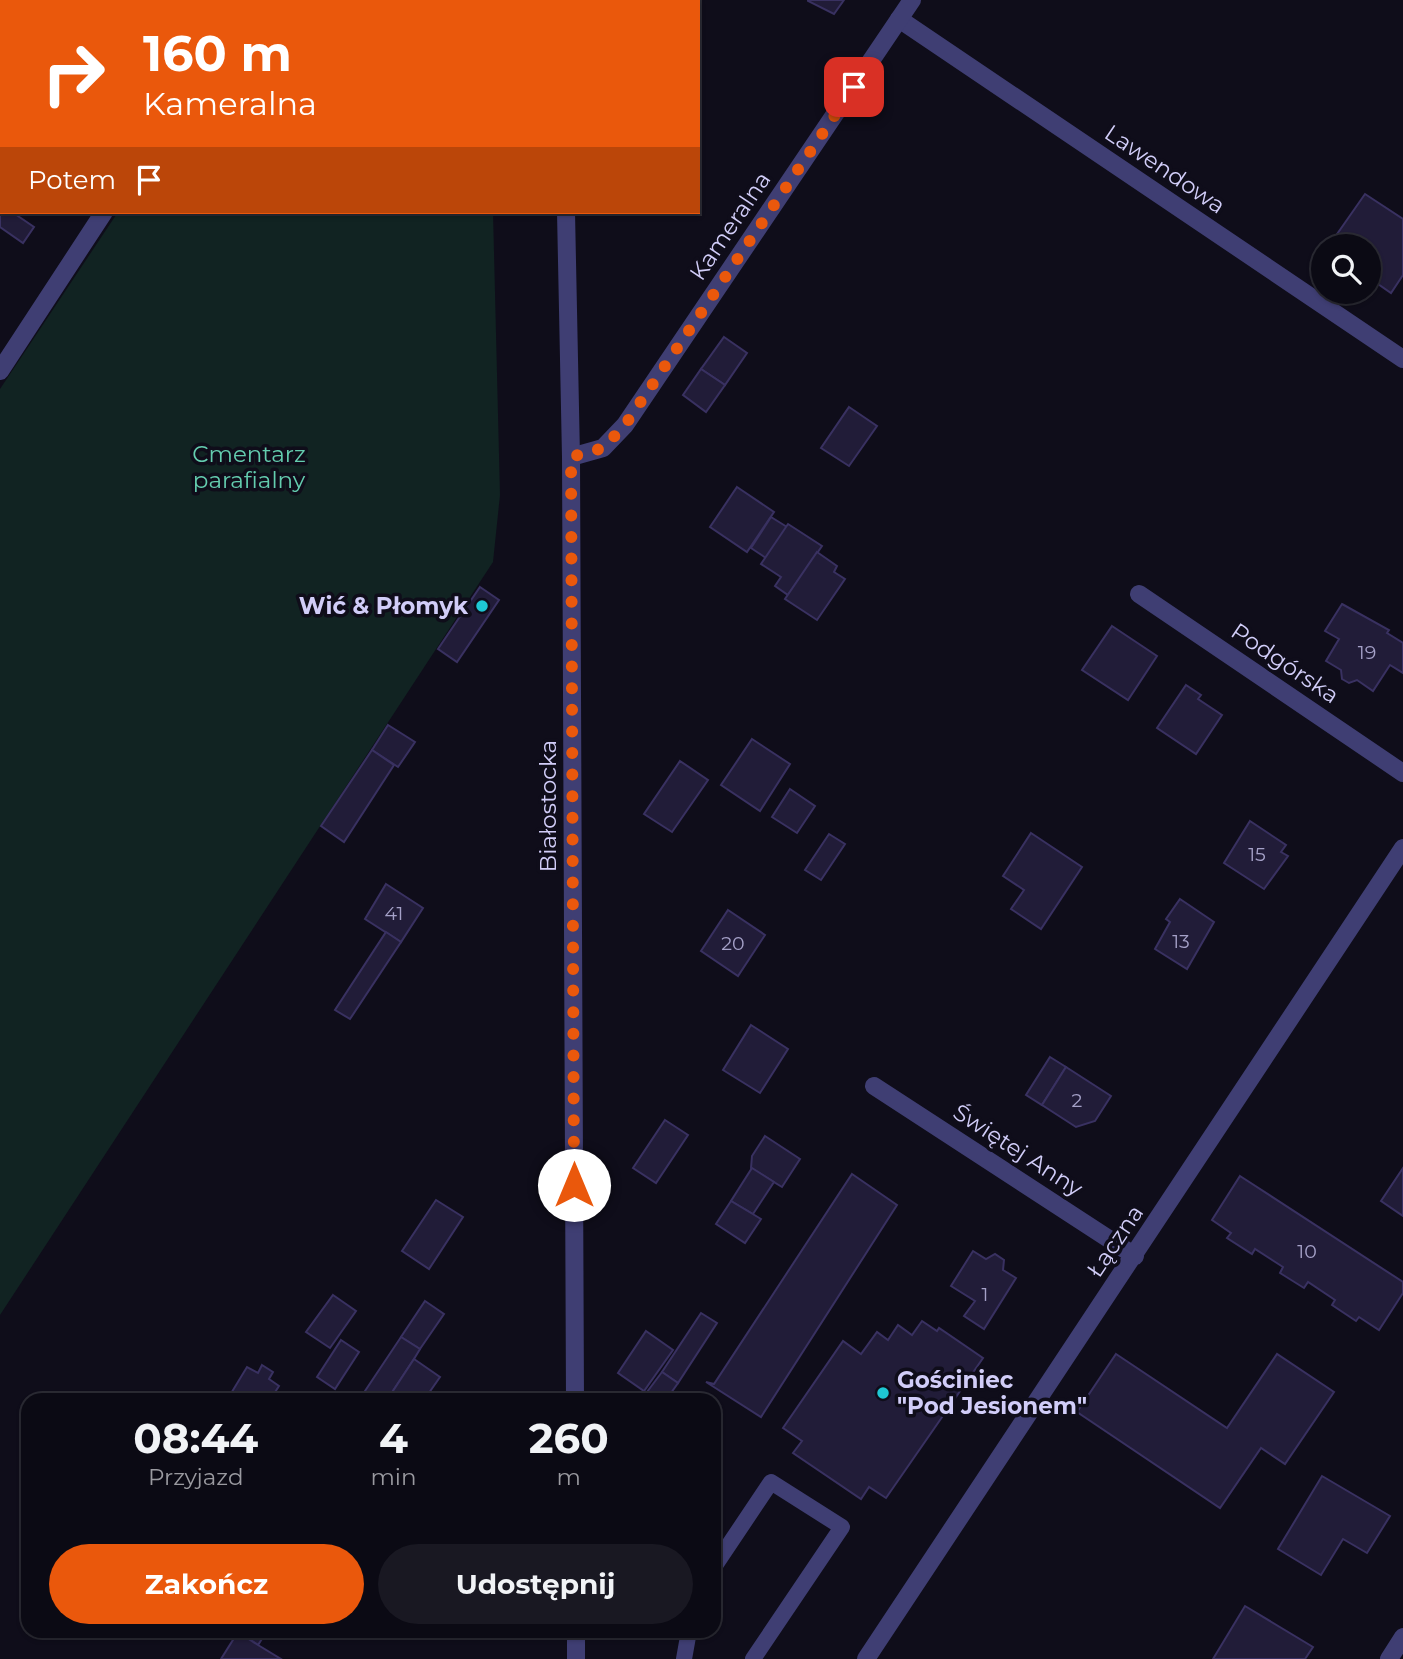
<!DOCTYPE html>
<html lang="pl">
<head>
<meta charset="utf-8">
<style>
  body { margin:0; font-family:Montserrat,sans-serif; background:#191822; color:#f1f3f6; height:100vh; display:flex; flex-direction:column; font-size:26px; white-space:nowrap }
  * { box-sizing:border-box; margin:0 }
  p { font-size:23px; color:#9a9aa0 }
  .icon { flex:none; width:38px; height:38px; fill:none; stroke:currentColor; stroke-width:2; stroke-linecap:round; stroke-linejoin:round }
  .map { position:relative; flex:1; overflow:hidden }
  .side { position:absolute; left:21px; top:1393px; width:700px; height:245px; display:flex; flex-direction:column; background:#0b0a14; border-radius:21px; box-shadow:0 2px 5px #0004,0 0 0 2px #2b2b34 }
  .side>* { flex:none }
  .top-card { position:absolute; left:0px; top:0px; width:700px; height:214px; box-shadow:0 2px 5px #0004,0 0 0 2px #2b2b34; background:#ea580c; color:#fff; overflow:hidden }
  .fabs { position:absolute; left:1311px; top:234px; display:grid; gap:14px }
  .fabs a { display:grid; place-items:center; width:70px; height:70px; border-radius:50%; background:#0b0a14; box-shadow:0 2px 5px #0004,0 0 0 2px #2b2b34; font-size:35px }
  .pin { position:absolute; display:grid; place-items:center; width:60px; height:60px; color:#fff; margin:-30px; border-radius:14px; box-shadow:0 4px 10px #0006 }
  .me { position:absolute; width:77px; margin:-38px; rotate:0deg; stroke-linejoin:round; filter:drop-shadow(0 0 5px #0008) }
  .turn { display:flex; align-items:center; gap:24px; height:147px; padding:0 28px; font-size:32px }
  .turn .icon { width:91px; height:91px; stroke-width:2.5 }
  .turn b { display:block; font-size:49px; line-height:60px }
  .then { display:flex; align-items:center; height:66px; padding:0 28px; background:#0003; gap:14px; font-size:26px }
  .eta { display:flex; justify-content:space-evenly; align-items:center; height:119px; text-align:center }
  .eta b { font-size:42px; font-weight:700; line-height:49px }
  .action { display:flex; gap:14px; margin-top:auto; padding:14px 28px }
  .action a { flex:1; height:80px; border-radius:42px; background:#ea580c; color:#fff; font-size:28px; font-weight:700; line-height:80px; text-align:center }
  .action a+a { background:#191822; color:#f1f3f6 }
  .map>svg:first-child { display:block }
  .green { fill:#112322 }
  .building { fill:#211c38; stroke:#393161; stroke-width:2 }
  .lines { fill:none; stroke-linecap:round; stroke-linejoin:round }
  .service { stroke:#3f3e73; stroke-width:16 }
  .minor { stroke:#3f3e73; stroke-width:18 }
  .tertiary { stroke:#3f3e73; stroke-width:18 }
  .route { stroke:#ea580c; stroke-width:12; stroke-dasharray:0 21.6 }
  .poi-dot { fill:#1ec7d3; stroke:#0f0d1a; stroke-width:2.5 }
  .labels { text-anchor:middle; stroke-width:7; stroke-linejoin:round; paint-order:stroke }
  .number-label { font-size:19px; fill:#a5a1c8 }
  .street-label { font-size:23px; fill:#d1cdf8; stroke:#0f0d1a }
  .park-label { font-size:23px; fill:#64cdaf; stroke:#0f0d1a }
  .poi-label { font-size:23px; font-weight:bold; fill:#d1cdf8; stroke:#0f0d1a; text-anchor:end }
</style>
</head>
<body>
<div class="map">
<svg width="1403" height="1659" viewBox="0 0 1403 1659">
  <rect width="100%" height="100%" fill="#0f0d1a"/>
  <polygon class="green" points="118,212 493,212 500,495 493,562 0,1315 0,389"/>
  <g class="building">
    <polygon points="844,0 834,14 808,1 808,0"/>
    <polygon points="1365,194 1403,219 1403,275 1391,293 1368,277 1368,247 1349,247 1335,237"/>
    <polygon points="0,203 2,212 12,212 34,227 23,243 0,227"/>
    <polygon points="724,337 747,353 725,385 701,369"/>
    <polygon points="701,369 725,385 706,412 683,395"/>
    <polygon points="849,407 877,426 849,466 821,448"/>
    <polygon points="737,487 774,512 747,552 710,527"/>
    <polygon points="771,517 787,527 766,558 751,548"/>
    <polygon points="788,524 822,546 788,595 775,586 781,577 761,564"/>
    <polygon points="817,552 837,566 834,572 845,579 817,620 785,599"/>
    <polygon points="480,587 499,600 457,662 438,649"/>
    <polygon points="1342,604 1389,630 1387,633 1403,643 1403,673 1390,665 1373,691 1357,680 1349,683 1342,679 1341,670 1326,661 1339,639 1325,631"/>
    <polygon points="1112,626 1157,656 1128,700 1082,670"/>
    <polygon points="1186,685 1201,695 1198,699 1222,715 1196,754 1157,728"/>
    <polygon points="388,725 415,742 398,767 372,750"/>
    <polygon points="752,739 790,764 760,811 721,785"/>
    <polygon points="372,750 394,765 344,842 321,826"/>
    <polygon points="680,761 708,780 672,832 644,814"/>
    <polygon points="790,789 815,806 797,833 772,817"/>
    <polygon points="1250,821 1286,845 1281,852 1288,856 1264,889 1224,863"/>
    <polygon points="1031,833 1082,867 1041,929 1011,909 1024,890 1003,876"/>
    <polygon points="829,834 845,844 821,880 805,870"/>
    <polygon points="386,884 423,908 401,942 365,919"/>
    <polygon points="1180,899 1214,922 1187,969 1155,949 1170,922 1166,919"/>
    <polygon points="728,910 765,935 738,976 701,951"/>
    <polygon points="386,932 401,942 350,1019 335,1010"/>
    <polygon points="751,1025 788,1049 760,1093 723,1070"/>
    <polygon points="1050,1057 1066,1067 1042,1105 1026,1095"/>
    <polygon points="1066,1067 1111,1096 1095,1121 1076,1127 1042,1105"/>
    <polygon points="665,1120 688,1135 656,1183 633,1168"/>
    <polygon points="765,1136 800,1159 782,1187 751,1168 752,1156"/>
    <polygon points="752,1168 774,1182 753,1214 731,1201"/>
    <polygon points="1403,1168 1403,1216 1381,1201"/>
    <polygon points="852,1174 897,1205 761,1417 706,1382 714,1384"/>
    <polygon points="1240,1176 1403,1282 1403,1293 1379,1330 1359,1317 1356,1321 1332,1305 1335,1300 1308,1282 1304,1288 1280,1273 1283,1267 1255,1249 1252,1254 1227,1238 1231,1233 1212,1220"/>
    <polygon points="436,1200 463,1217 429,1269 402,1251"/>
    <polygon points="731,1201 761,1219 745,1243 716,1224"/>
    <polygon points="973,1251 986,1259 995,1254 1004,1260 1003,1270 1016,1278 984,1329 964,1316 975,1301 951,1286"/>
    <polygon points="333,1295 356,1311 330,1348 306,1332"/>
    <polygon points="425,1301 444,1314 420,1349 401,1337"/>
    <polygon points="701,1313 717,1323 678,1383 662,1372"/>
    <polygon points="922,1321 937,1331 939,1328 983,1358 886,1498 869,1487 861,1499 793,1453 802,1441 783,1428 843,1341 861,1354 877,1332 888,1340 898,1325 912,1335"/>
    <polygon points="646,1331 673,1350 644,1391 618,1373"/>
    <polygon points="401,1337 420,1349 414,1359 387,1400 359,1400"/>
    <polygon points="341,1340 359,1352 335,1389 317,1377"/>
    <polygon points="1116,1354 1227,1428 1277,1354 1334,1392 1285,1464 1261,1448 1220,1508 1077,1412"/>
    <polygon points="414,1359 440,1377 424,1400 387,1400"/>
    <polygon points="262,1365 273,1372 269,1379 279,1386 270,1400 227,1400 247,1367 258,1373"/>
    <polygon points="662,1372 678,1383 666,1400 641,1400"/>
    <polygon points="1322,1476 1390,1516 1367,1553 1343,1539 1321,1575 1278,1549"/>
    <polygon points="1245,1606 1313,1647 1305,1659 1213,1659"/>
    <polygon points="238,1631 267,1631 258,1645"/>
    <polygon points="238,1632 258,1645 281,1659 221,1659"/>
  </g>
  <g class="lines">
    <g class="service">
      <polyline points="714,1567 771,1482 842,1527 753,1659"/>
      <polyline points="684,1659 689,1631"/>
    </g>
    <g class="minor">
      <polyline points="241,2 242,0"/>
      <polyline points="899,19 1403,359"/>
      <polyline points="0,371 104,212"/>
      <polyline points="571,457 603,448 625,425 912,0"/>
      <polyline points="1139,594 1403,773"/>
      <polyline points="874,1086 1135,1256"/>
      <polyline points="866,1659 1403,848"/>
      <polyline points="1389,1659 1403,1637"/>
    </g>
    <g class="tertiary">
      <polyline points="562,0 562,2"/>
      <polyline points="566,212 571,457 575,1400"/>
      <polyline points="576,1631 576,1659"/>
    </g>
  </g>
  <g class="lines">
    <polyline class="route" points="574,1185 571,457 603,448 625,425 854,87"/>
  </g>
  <g class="poi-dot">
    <circle cx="482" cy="606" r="7"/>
    <circle cx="883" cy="1393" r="7"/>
  </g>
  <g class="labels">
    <g class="number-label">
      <text x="1367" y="659">19</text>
      <text x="1257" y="861">15</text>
      <text x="394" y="920">41</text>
      <text x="1181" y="948">13</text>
      <text x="733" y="950">20</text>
      <text x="1077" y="1107">2</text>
      <text x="1307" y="1258">10</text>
      <text x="985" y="1301">1</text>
    </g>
    <g class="street-label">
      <text transform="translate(1165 169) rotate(34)" y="8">Lawendowa</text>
      <text transform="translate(730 226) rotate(-56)" y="8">Kameralna</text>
      <text transform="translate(1285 663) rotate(34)" y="8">Podgórska</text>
      <text transform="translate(548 806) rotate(-90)" y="8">Białostocka</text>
      <text transform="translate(1018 1150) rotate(33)" y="8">Świętej Anny</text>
      <text transform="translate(1115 1241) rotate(-56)" y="8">Łączna</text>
    </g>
    <g class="park-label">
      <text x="249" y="462">Cmentarz<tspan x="249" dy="26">parafialny</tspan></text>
    </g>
    <g class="poi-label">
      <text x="468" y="614">Wić &amp; Płomyk</text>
      <text x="897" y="1388" text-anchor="start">Gościniec<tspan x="897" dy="26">"Pod Jesionem"</tspan></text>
    </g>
  </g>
</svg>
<div class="fabs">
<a><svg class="icon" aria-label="search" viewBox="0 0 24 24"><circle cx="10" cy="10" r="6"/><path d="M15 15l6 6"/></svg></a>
</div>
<div class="pin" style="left:854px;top:87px;background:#d93025"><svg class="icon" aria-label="arrive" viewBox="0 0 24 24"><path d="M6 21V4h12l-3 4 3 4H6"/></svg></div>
<svg class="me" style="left:574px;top:1185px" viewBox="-20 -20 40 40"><circle r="19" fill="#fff"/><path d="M0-13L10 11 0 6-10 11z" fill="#ea580c"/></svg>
<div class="top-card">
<div class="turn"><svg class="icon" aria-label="right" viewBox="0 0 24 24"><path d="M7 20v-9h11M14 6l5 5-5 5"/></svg><div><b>160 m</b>Kameralna</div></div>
<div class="then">Potem<svg class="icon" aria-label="arrive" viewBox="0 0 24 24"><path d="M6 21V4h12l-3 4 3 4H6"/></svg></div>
</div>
<section class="side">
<div class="eta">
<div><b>08:44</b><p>Przyjazd</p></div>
<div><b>4</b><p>min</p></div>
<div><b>260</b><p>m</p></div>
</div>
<div class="action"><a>Zakończ</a><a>Udostępnij</a></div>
</section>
</div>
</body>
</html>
